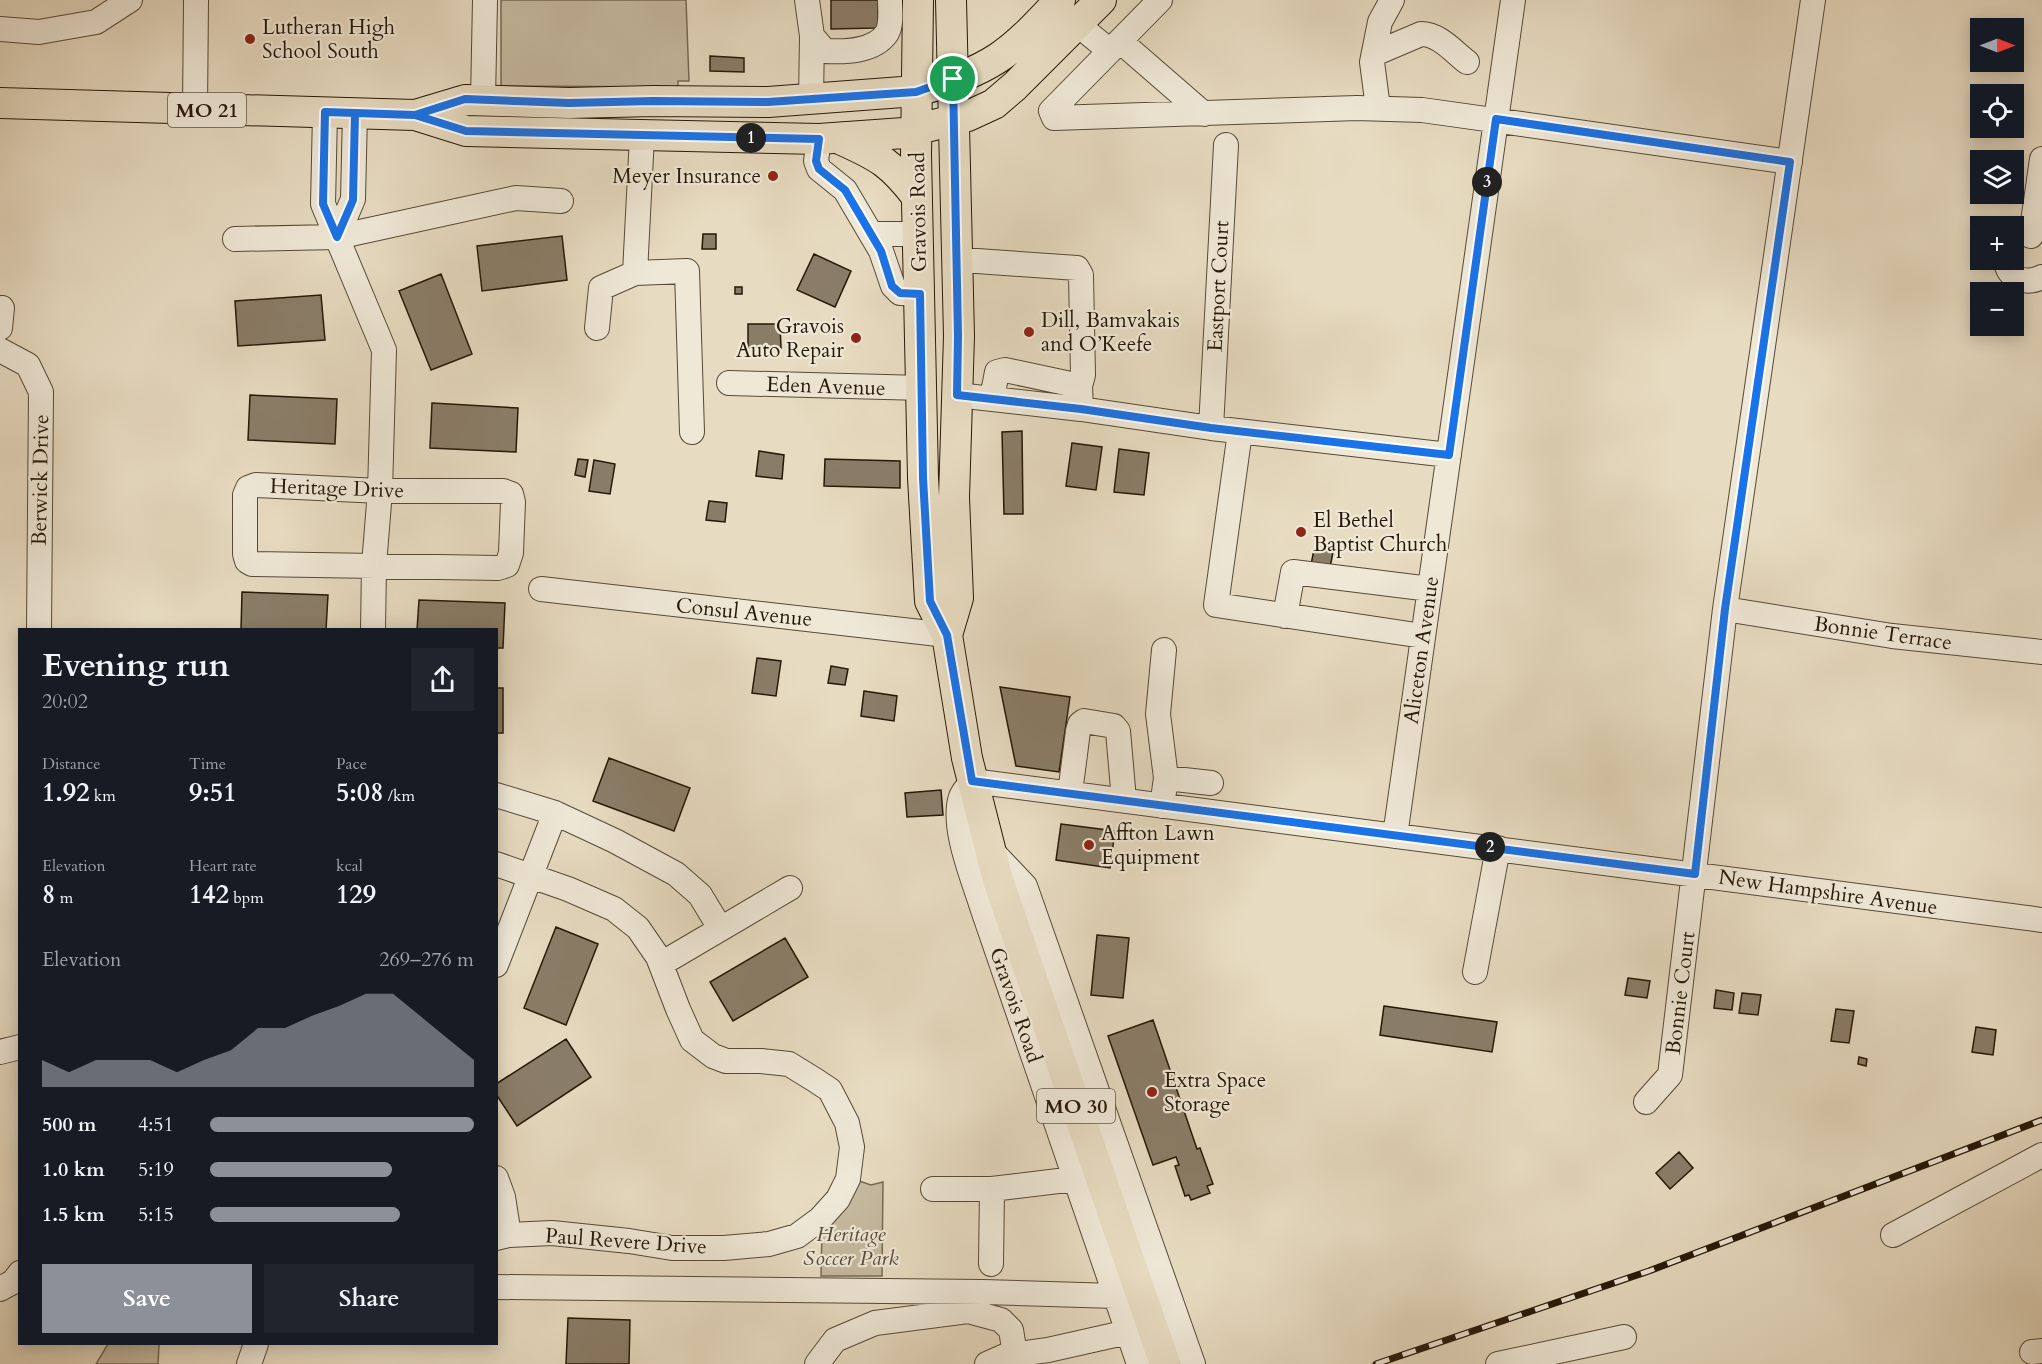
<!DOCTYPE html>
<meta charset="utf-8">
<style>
:root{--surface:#171b24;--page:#20242c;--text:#f1f3f6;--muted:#9ea1a6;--accent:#8c9099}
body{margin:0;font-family:Cardo,serif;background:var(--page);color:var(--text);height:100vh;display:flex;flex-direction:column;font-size:22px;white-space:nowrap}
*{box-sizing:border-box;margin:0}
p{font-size:20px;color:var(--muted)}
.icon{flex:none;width:33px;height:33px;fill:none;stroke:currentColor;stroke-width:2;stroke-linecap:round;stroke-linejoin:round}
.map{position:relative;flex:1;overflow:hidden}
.drawer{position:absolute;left:18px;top:628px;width:480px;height:717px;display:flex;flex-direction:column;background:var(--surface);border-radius:0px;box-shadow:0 3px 15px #0003}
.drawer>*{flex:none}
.needle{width:39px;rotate:90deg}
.tools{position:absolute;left:1970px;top:18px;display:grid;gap:12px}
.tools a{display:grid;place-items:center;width:54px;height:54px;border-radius:0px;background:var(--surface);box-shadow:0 3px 15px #0003;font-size:30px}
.pin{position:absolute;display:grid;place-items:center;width:51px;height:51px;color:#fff;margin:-26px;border:3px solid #fff;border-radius:50%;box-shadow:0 2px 6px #0007}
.km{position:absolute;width:30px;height:30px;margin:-15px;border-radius:50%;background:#222;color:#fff;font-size:16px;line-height:30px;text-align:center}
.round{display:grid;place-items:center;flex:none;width:63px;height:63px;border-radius:0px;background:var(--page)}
.overview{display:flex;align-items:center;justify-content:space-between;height:102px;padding:0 24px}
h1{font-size:33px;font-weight:700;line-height:45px}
.figures{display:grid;grid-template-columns:repeat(3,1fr);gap:9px;height:102px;padding:6px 24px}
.figures div{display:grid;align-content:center}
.figures b{font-size:26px;font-weight:700}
.figures small{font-size:16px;font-weight:400}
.figures p{font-size:16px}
.chart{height:168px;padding:12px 24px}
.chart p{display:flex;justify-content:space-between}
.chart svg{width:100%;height:108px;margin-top:6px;fill:var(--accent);opacity:.7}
.action{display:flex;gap:12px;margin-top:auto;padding:12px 24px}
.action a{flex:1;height:69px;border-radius:0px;background:var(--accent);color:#fff;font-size:24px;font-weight:700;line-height:69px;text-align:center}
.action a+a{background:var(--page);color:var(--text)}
ul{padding:0 24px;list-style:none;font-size:20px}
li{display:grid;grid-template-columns:96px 72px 1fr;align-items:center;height:45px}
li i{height:15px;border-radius:8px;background:var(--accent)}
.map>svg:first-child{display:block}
</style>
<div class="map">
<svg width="2042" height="1364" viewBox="0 0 2042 1364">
<rect width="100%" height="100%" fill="#e7dbc1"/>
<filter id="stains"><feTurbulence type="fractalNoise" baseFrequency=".00333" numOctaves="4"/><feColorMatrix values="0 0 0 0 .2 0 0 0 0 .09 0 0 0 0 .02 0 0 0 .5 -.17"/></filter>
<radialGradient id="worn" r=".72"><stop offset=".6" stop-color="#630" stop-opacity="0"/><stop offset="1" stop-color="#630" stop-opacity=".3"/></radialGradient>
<!-- green -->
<path fill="#c6baa1" stroke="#766954" stroke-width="1.5" d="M501,0h185l3,81h-11v6l-177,-1z
M859,1181l12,4 12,-3 -1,94h-61l1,-45c18,-14 29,-29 37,-50z
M108,1344h51l-1,20h-62z"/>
<!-- building -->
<path fill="#8a7d68" stroke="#261807" stroke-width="1.5" d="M831,0h47v26l-2,2 -45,1z
M710,56l34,2v14l-34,-1z
M703,234h13v15h-14z
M562,236l5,44 -85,11 -5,-45z
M814,254l37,17 -16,36 -38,-17z
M441,274l31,80 -41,16 -32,-79z
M735,287h7v7h-7z
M321,295l4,45 -87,6 -3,-45z
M748,324h32l1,24h-33z
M250,395l87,4 -2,45 -87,-4z
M432,403l86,5 -2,44 -86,-4z
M1022,431l1,83h-19l-2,-82z
M1072,443l30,4 -6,43 -30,-4z
M1119,449l30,4 -5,42 -30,-3z
M759,451l25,4 -2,24 -26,-3z
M578,459l10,1 -3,17 -10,-2z
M825,459l75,2v27l-76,-2z
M594,460l21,4 -5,30 -21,-3z
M709,501l18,2 -2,19 -19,-2z
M1314,549l19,3 -3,16 -19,-3z
M242,592l86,3 -2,35h-85z
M419,600l86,3 -2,45h-7v-18h-79z
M757,658l24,3 -5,35 -24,-3z
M831,666l17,3 -3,16 -17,-2z
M1000,687l70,10 -11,75 -43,-6z
M496,688h7v45h-7z
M864,691l33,5 -3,25 -33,-5z
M609,758l81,30 -16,43 -81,-30z
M941,790l2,25 -36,2 -2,-24z
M1061,824l54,7 -5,37 -54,-8z
M556,927l42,17 -32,81 -42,-17z
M1097,935l32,3 -6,60 -32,-3z
M785,938l23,39 -75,44 -23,-39z
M1628,978l22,3 -3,17 -22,-3z
M1716,990l18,3 -2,17 -18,-2z
M1742,993l19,2 -3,20 -19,-2z
M1384,1006l113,16 -5,30 -112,-17z
M1836,1009l18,2 -5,32 -18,-2z
M1153,1020l44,129 3,-1 13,36 -6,2 3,7 -19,7 -2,-5 -4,1 -10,-30 4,-1 -3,-8 -23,8 -45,-129z
M1976,1027l20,3 -3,25 -21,-3z
M566,1039l25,38 -74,49 -21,-32v-10z
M1859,1057l8,2 -1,7 -8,-2z
M1679,1152l14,16 -23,21 -14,-16z
M568,1318l62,2 -1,44h-63z"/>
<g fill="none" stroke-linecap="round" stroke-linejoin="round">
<!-- minor casing -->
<g stroke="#564936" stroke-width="26">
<path id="minor" d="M807,0l5,36 13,15c20,1 49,1 62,-18 5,-9 3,-23 3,-33
M1160,0l-109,111 3,7 303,-10 65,2 368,52
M1077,24l33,27
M0,29l39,3 57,-10 34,-22
M1120,41l84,73
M1374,54l47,-20c18,0 32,17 46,28
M483,100l2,-100
M811,100l1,-64
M1378,108l-6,-46 8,-40 12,-22
M195,110l1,-110
M325,113l-2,91 61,146 -4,141 -6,74 -1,65
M819,139l-3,22 3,8 26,21 36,61 12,35 7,7 20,1
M872,234h47
M2031,236l11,-77
M337,237l16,-38 2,-86
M235,239l102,-2 179,-39 45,3
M2006,260c1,19 20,25 36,17
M957,261h20l100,7 4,7 2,100 -3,11 1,23
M635,273l52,-2 5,161
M0,328l2,-20
M597,328l4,-40 34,-15 7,-137
M0,350l28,15 13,27 -2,238
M729,383l194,5
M957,395l124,14 130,19 238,27
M992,398l5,-26 8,-2 75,16
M1211,428l15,-283
M1240,432l-24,173 207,31
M256,485l124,6h123l8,3 2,8 -2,51 -4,12 -9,3 -246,-4 -5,-3 -2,-7v-59l3,-7z
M541,589l406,46
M1725,609l167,27 150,16
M1285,616l8,-44 137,17
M1166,778l45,5
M1070,793l8,-62 2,-7 4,-3 30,5 4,5 6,69
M496,795l59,18 60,28 61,33 24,21 20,33
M1162,806l4,-28 -8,-64 6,-64
M1395,836l118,-836
M989,848l36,38 168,478
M496,864l72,25 46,20 24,19 20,29 20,52 14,31 21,16 13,5h35l28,3 26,16 15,10 17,33 5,24 -4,32 -10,20 -18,20 -23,17 -28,8 -45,4h-52l-43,-7 -77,-8 -43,2 -13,3
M661,964l129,-76
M496,965l59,-152
M1475,972l23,-124
M0,1052l20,-5
M1646,1102l24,-27 55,-466 88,-609
M496,1178l7,19 6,38
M933,1189h59l83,-10
M1893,1235l149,-80
M991,1264l1,-75
M496,1287l487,5 132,4
M0,1289l13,-7 7,-9
M2032,1352l10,-1
M249,1364l7,-20
M817,1364l18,-24 40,-17 93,-12 33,9 10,10 4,24
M987,1364l18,-8 43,-6 80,-18
M1139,1364l-157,-457c-9,-29 -31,-81 -21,-110 2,-6 8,-11 11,-16l1070,139
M1498,1364l126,-27"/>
</g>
<!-- major casing -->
<g stroke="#261807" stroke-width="32">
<path id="major" d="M918,0l-2,155 7,323 7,123 17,34 20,123 31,122 167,484
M0,103l415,12 51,16 353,8 85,-6 64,-17 26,-12 21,-18 86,-86
M415,115l50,-15 104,3 84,-2 115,1 148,-11c28,-7 59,-18 82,-33 24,-16 43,-38 62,-58
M842,140c38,17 50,24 75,57
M947,635l11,-37 -4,-101 5,-161 -8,-336"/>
</g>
<!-- minor -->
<use href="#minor" stroke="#efe8d7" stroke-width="24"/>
<!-- major -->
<use href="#major" stroke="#e7dbc1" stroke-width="30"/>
<!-- rail casing -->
<g stroke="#261807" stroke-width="7">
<path id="rail" d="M1376,1364l273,-93 393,-151"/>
</g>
<!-- rail -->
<use href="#rail" stroke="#efe8d7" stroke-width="4.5" stroke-dasharray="14" stroke-linecap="butt"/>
</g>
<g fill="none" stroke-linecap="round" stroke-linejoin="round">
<!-- route casing -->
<g stroke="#fff" stroke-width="12">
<path id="route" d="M953,79l-37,13 -148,10 -115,-1 -84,2 -104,-4 -50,16 -60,-2 -2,87 -16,37 -14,-33 2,-92 90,3 51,16 353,8 -3,22 3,8 26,21 36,61 11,35 8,7 20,1 3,184 7,123 17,34 25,146 723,93 30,-265 65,-447 -294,-43 -47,336 -238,-27 -130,-19 -124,-14 1,-59 -5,-257"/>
</g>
<!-- route -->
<use href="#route" stroke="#1a73e8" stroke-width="8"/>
</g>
<!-- markers -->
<g fill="#8f2418" stroke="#efe8d7" stroke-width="2">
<circle cx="250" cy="39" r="6"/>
<circle cx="773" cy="176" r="6"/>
<circle cx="1029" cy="332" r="6"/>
<circle cx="856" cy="338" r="6"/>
<circle cx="1301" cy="532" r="6"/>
<circle cx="1089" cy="845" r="6"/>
<circle cx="1152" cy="1092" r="6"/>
</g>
<g text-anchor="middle" stroke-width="4.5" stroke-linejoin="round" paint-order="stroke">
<!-- shield labels -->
<g fill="#efe8d7" stroke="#625645" stroke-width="1.5">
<rect x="168" y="93" width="78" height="34" rx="4.5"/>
<rect x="1037" y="1089" width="78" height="34" rx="4.5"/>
</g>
<g font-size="20" font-weight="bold" fill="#261807">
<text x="207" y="117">MO 21</text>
<text x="1076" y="1113">MO 30</text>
</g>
<!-- poi labels -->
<g font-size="21" fill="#261807" stroke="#efe8d7" text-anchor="start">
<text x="262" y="34">Lutheran High<tspan x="262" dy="24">School South</tspan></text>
<text x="761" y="183" text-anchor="end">Meyer Insurance</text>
<text x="1041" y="327">Dill, Bamvakais<tspan x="1041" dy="24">and O’Keefe</tspan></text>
<text x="844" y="333" text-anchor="end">Gravois<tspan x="844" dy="24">Auto Repair</tspan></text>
<text x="1313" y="527">El Bethel<tspan x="1313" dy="24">Baptist Church</tspan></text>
<text x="1101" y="840">Affton Lawn<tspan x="1101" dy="24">Equipment</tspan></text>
<text x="1164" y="1087">Extra Space<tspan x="1164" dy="24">Storage</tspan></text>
</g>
<!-- street labels -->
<g font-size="21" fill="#261807" stroke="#efe8d7">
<text transform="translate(918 212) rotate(-91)" y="7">Gravois Road</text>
<text transform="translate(1218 286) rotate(-87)" y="7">Eastport Court</text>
<text transform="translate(826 386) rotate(2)" y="7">Eden Avenue</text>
<text transform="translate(40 480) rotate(-89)" y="7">Berwick Drive</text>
<text transform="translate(337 488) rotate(2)" y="7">Heritage Drive</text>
<text transform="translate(744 612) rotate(6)" y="7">Consul Avenue</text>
<text transform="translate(1883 633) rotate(8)" y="7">Bonnie Terrace</text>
<text transform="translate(1421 650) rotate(-82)" y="7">Aliceton Avenue</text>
<text transform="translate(1828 892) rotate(8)" y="7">New Hampshire Avenue</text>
<text transform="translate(1680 993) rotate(-83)" y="7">Bonnie Court</text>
<text transform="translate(1016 1005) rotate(71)" y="7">Gravois Road</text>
<text transform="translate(626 1241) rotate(4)" y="7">Paul Revere Drive</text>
</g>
<!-- park labels -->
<g font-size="21" font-style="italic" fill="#564935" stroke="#efe8d7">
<text x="851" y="1241">Heritage<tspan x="851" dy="24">Soccer Park</tspan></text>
</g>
</g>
<rect width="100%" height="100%" filter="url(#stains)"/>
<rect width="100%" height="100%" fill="url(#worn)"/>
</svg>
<div class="tools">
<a><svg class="needle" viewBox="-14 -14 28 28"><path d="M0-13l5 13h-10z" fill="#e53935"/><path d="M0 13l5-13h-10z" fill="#9ea1a6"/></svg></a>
<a><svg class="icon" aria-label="locate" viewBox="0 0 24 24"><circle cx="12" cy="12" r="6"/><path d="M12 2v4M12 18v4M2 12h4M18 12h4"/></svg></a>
<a><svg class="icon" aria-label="layers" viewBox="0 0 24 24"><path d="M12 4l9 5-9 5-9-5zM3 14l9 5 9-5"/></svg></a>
<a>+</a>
<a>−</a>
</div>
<div class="pin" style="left:953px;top:79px;background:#1e9e55"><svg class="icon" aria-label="arrive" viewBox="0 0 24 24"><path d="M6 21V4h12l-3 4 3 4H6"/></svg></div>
<b class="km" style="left:751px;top:138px">1</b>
<b class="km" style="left:1490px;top:847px">2</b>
<b class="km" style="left:1487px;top:182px">3</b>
<section class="drawer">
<div class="overview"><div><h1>Evening run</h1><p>20:02</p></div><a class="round"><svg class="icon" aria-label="share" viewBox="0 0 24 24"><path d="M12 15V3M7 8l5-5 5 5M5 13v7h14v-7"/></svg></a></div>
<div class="figures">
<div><p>Distance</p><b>1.92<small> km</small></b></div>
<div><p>Time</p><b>9:51</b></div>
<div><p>Pace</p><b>5:08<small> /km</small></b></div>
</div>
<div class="figures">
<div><p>Elevation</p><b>8<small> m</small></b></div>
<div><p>Heart rate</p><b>142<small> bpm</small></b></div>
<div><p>kcal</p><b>129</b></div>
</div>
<div class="chart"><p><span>Elevation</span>269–276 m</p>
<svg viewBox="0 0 160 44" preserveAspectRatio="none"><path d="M0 44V33L10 38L20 33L30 33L40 33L50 38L60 33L70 29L80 20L90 20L100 15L110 11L120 6L130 6L140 15L150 24L160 33V44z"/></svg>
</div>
<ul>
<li><b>500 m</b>4:51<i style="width:100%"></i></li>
<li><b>1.0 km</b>5:19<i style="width:69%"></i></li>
<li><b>1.5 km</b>5:15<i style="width:72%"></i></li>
</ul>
<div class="action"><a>Save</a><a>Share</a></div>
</section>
</div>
